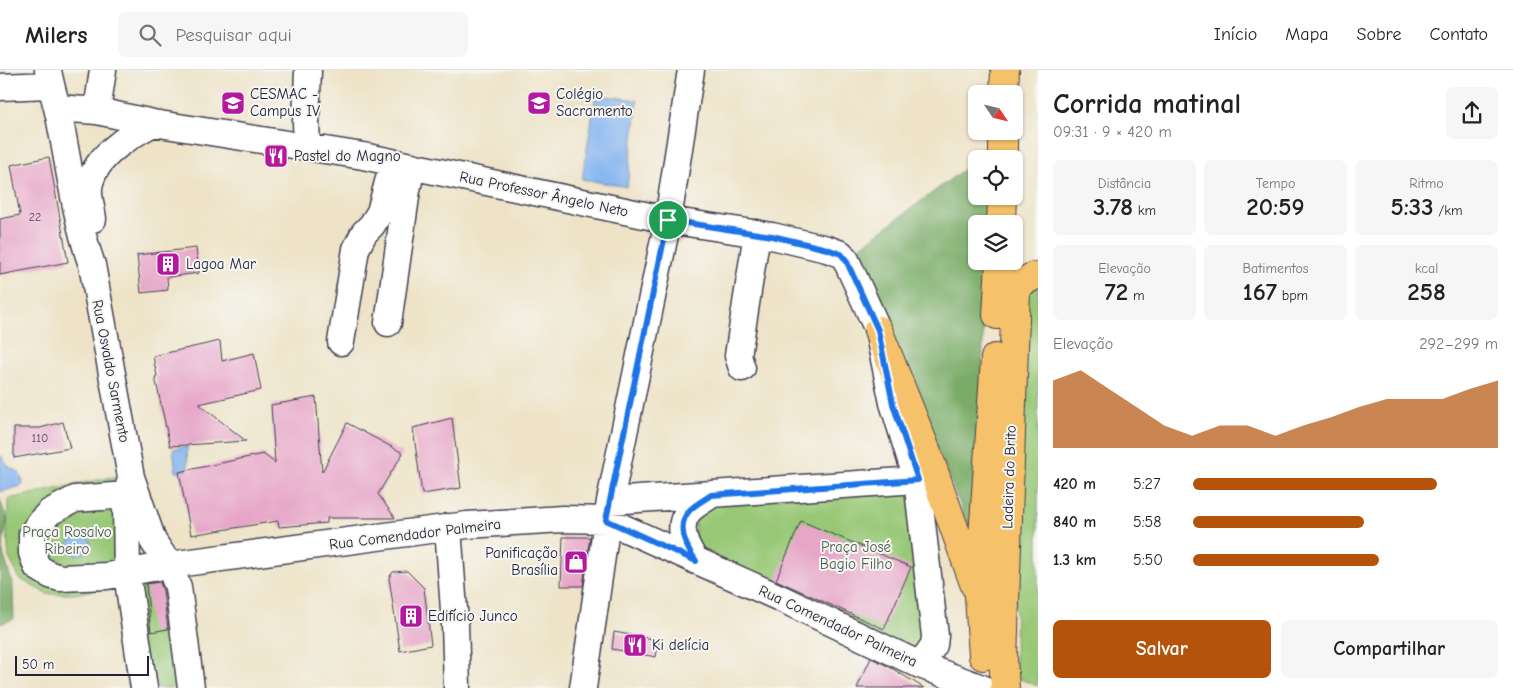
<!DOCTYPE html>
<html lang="pt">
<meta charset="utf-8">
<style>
:root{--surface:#fff;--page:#f6f6f6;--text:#222;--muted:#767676;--line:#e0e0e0;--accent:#b45309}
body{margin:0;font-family:"Comic Neue",sans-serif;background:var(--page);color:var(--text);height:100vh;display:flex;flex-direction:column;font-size:19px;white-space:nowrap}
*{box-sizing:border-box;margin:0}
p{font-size:16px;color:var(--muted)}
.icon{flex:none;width:28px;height:28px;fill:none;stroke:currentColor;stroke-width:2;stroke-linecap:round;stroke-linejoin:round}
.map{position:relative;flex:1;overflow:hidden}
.sheet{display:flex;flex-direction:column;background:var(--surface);width:475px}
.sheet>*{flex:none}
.needle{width:32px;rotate:125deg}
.tools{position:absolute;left:968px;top:15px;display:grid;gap:10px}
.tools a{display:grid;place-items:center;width:55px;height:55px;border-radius:8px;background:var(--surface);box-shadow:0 1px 4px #0004;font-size:25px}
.scale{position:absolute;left:15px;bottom:12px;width:134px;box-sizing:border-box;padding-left:5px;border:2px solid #22223b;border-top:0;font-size:14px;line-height:18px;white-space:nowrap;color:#22223b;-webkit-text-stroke:4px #f6f6f2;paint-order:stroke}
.pin{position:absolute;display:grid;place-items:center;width:42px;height:42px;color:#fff;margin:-21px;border:2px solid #fff;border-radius:50%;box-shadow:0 1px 5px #0007}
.round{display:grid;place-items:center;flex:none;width:52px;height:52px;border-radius:8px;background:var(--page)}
.headline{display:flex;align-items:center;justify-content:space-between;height:85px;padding:0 15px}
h1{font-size:28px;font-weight:600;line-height:38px}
.figures{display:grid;grid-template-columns:repeat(3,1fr);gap:8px;height:85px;padding:5px 15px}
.figures div{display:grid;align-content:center;border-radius:8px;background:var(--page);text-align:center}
.figures b{font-size:25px;font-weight:600}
.figures small{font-size:14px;font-weight:400}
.figures p{font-size:14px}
.chart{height:140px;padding:10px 15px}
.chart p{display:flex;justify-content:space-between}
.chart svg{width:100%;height:90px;margin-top:5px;fill:var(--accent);opacity:.7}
.cta{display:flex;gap:10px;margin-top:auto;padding:10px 15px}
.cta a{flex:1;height:58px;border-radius:8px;background:var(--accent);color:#fff;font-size:20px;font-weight:600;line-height:58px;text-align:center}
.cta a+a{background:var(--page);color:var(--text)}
ul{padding:0 15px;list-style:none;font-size:16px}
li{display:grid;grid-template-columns:80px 60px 1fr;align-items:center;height:38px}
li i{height:12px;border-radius:6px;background:var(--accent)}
header{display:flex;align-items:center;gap:30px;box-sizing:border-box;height:70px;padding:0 25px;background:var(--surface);border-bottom:1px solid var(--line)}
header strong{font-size:24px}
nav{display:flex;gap:28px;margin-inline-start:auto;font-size:18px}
.search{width:350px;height:45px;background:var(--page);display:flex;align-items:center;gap:12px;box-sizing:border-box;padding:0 18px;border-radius:8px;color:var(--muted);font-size:19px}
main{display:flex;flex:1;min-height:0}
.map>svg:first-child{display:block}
</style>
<header>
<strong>Milers</strong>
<div class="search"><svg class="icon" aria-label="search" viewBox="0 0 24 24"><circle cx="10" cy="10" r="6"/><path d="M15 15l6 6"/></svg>Pesquisar aqui</div>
<nav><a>Início</a><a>Mapa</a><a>Sobre</a><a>Contato</a></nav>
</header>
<main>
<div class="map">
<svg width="1038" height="618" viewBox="0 0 1038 618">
<rect width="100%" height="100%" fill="#f6f6f2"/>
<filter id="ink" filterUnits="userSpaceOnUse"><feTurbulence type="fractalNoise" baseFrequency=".02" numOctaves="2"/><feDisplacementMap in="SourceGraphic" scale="10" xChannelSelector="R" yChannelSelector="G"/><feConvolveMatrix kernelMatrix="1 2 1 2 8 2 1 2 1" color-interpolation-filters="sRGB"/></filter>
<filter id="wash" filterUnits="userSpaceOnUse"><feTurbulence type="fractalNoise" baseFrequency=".0096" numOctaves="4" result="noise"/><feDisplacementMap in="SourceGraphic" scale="20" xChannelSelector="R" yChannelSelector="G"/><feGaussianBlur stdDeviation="1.12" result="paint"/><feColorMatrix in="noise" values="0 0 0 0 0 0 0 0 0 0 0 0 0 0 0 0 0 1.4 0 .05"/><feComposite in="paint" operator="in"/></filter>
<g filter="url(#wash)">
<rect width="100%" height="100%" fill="#eee3c7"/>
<!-- green -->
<path fill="#98c876" stroke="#5d7558" d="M1038,204v412l-23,-9 3,-390z
M122,405l-1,78 -16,35 -30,6h-28l-27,-15 -11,-21 -2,-23 1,-36z
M916,414l14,106 -11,66 -224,-110v-37l14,-5z
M180,501l16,117h-50l-16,-110z"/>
<!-- forest -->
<path fill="#7aac67" stroke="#4e6751" d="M976,90v36h10l-1,28h-9v37h9l-7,288 -121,-300z
M0,429l7,21 -5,29 11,37 1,33 -14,5z"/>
<!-- water -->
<path fill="#84b4ef" stroke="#536b95" d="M596,25l42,5 -11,87 -45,-8z
M187,376l1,24 -12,2 -3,-23z
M0,385l9,12 10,5 4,11 -1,3 -22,6z
M79,463l6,2 6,6 -6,12 -10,2 -5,-6 -2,-6z"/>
<g id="blocks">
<!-- building -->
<path fill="#e7a6c8" d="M49,87l19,105 -68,13v-56l20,-4 -9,-50z
M196,178l3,25 -32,4 1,13 -27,3 -4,-38z
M220,271l2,20 32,-8 7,37 -62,14 47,37 -76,5 -15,-69 2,-1 -4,-20z
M316,327l6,75 25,-49 56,30 -25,41 17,24h-68v5l-48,4 -1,-6 -87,14 -12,-63 84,-18 12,9 -4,-58z
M452,348l9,70 -39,6 -9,-66z
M63,352l7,26 -56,10v-30h26z
M801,451l110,46 -27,62 -108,-49z
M563,467h27l-7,49h-22z
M407,501l17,17 7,57 -31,6 -11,-73 4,-6z
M160,512l3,9 5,38 -17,3 -5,-48z
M614,562l45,8 -3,17 -44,-8z
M871,588l17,8 36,22h-67z"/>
</g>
</g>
<g filter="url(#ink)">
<use href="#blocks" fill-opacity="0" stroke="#413f50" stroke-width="1"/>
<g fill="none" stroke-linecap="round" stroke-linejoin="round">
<!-- minor casing -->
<g stroke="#413f50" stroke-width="29">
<path id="minor" d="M48,0c3,19 10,37 13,56 9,46 15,94 31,139l39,212 22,64 16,24 9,22 13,101
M0,17l50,-2
M58,38l39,3 56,12 210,33 305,64 104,16 55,13 14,5 5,6 32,70 15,73 24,77 18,156 -1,9 -14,20
M97,41l6,-41
M307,77l-1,-25 2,-52
M93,149c-1,-9 -5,-22 -4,-31 4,-31 40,-52 64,-65
M388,253l19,-133 5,-24
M341,272l15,-93 8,-16 8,-8 8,-13 11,-41 3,-8
M742,298l-4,-12 1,-7 18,-116
M129,415l-3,15 1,74 17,114
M127,425l-52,4 -25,13 -9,9 -9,13v19l5,14 13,8 10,3 47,-2 62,-11 298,-40 96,-6 43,1 176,79 138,66 62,23
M610,431l307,-21
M448,457l7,97 2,64
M696,491c-10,-14 -21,-34 -7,-50 5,-6 15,-11 22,-16
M583,618l27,-187 58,-281 23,-150"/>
</g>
<!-- major casing -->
<g stroke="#413f50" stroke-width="30">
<path id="major" d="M1004,24l1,-24
M1003,89v-28
M1001,154l1,-28
M997,245l3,-54
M878,260l49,122 48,134
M983,586l-4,-59 16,-239
M1005,618l-2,-29 13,-369 3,-6 15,-8"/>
</g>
<!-- minor -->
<use href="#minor" stroke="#fff" stroke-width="26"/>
<!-- major -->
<use href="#major" stroke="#f5c16b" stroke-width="28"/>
</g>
</g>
<g fill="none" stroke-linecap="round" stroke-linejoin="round" filter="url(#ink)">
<!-- route casing -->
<g stroke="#fff" stroke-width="10">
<path id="route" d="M668,150l104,16 55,13 14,5 5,6 32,70 15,74 25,76 -207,15c-7,5 -17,10 -22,16 -14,16 -3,36 7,50l-90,-41z"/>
</g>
<!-- route -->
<use href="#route" stroke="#1a73e8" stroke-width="6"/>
</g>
<!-- icons -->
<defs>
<g id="university-square" transform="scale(1.25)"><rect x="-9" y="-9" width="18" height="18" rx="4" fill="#b5179e" stroke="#f6f6f2"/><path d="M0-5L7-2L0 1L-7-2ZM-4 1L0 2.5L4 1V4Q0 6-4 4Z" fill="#fff"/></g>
<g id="school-square" transform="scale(1.25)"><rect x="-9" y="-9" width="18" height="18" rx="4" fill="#b5179e" stroke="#f6f6f2"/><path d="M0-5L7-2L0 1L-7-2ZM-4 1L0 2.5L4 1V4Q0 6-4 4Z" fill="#fff"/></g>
<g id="restaurant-square" transform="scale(1.25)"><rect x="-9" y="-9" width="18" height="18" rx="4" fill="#b5179e" stroke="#f6f6f2"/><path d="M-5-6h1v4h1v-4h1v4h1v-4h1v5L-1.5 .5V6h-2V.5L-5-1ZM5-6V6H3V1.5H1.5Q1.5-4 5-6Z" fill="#fff"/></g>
<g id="building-square" transform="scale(1.25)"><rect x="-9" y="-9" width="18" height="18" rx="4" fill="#b5179e" stroke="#f6f6f2"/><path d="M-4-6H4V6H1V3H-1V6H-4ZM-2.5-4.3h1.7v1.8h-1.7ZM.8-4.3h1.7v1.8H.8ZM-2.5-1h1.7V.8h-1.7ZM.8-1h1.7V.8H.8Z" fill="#fff"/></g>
<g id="shop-square" transform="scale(1.25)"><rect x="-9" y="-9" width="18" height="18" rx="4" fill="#b5179e" stroke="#f6f6f2"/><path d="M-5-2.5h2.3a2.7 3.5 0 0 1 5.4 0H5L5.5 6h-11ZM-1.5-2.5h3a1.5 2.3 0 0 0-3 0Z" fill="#fff"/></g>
</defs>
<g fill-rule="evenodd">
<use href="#university-square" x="233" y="33"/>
<use href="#school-square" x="539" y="33"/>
<use href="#restaurant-square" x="276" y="86"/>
<use href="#building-square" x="168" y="194"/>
<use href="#shop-square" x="576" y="492"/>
<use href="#building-square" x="411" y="546"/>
<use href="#restaurant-square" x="635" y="575"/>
</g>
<g text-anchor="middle" stroke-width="4" stroke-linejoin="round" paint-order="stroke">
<!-- number labels -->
<g font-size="12" fill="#53435e">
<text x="35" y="151">22</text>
<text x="40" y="372">110</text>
</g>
<!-- poi labels -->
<g font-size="15" fill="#22223b" stroke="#f6f6f2" text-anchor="start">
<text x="250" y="29">CESMAC -<tspan x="250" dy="17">Campus IV</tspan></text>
<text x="556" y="29">Colégio<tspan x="556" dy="17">Sacramento</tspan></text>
<text x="294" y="91">Pastel do Magno</text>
<text x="186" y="199">Lagoa Mar</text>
<text x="558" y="488" text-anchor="end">Panificação<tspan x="558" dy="17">Brasília</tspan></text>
<text x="428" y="551">Edifício Junco</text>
<text x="652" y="580">Ki delícia</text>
</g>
<!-- street labels -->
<g font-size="15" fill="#22223b" stroke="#f6f6f2">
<text transform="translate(544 124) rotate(12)" y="5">Rua Professor Ângelo Neto</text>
<text transform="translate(111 301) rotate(79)" y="5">Rua Osvaldo Sarmento</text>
<text transform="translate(1009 407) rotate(-88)" y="5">Ladeira do Brito</text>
<text transform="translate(415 464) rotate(-7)" y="5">Rua Comendador Palmeira</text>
<text transform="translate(838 556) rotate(25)" y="5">Rua Comendador Palmeira</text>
</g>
<!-- park labels -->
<g font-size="15" fill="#4b5c50" stroke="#f6f6f2">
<text x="67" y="467">Praça Rosalvo<tspan x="67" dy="17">Ribeiro</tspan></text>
<text x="856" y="482">Praça José<tspan x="856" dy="17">Bagio Filho</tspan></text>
</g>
</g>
</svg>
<div class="tools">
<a><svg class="needle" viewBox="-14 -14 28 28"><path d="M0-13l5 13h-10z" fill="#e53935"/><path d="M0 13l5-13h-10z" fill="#767676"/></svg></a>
<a><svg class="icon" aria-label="locate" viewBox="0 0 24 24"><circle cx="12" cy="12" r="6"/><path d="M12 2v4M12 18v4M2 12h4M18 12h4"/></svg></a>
<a><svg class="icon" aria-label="layers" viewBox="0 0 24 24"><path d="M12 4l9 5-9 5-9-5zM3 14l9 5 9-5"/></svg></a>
</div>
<div class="scale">50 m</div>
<div class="pin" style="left:668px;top:150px;background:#1e9e55"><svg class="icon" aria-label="arrive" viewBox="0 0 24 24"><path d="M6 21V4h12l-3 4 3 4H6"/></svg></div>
</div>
<section class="sheet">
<div class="headline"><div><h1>Corrida matinal</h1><p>09:31 · 9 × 420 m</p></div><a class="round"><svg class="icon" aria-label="share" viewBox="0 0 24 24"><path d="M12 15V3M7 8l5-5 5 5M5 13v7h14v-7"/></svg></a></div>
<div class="figures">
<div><p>Distância</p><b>3.78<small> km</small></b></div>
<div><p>Tempo</p><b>20:59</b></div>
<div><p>Ritmo</p><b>5:33<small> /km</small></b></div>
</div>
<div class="figures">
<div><p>Elevação</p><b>72<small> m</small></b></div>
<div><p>Batimentos</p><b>167<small> bpm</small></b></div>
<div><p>kcal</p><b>258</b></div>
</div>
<div class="chart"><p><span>Elevação</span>292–299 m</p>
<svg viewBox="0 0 160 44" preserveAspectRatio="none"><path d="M0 44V11L10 6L20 15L30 24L40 33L50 38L60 33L70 33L80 38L90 33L100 29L110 24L120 20L130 20L140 20L150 15L160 11V44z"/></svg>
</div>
<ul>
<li><b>420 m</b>5:27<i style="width:80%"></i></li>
<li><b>840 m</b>5:58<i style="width:56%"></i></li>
<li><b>1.3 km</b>5:50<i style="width:61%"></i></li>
</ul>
<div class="cta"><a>Salvar</a><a>Compartilhar</a></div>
</section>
</main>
